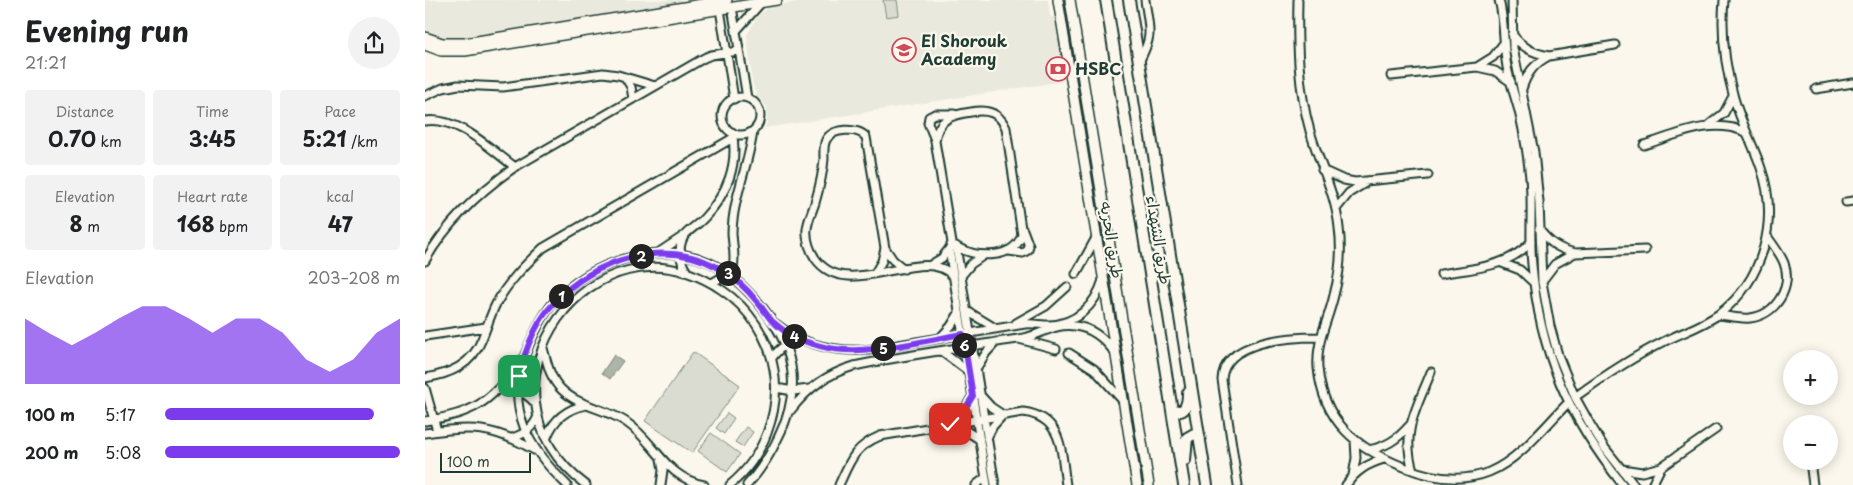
<!DOCTYPE html>
<meta charset="utf-8">
<style>
:root{--surface:#fff;--page:#f2f2f2;--text:#202124;--muted:#757577;--accent:#7c3aed}
body{margin:0;font-family:"Playpen Sans","Playpen Sans Arabic",sans-serif;background:var(--page);color:var(--text);height:100vh;display:flex;flex-direction:column;font-size:19px;white-space:nowrap}
*{box-sizing:border-box;margin:0}
p{font-size:16px;color:var(--muted)}
.icon{flex:none;width:28px;height:28px;fill:none;stroke:currentColor;stroke-width:2;stroke-linecap:round;stroke-linejoin:round}
.map{position:relative;flex:1;overflow:hidden}
.sheet{display:flex;flex-direction:column;background:var(--surface);width:425px}
.sheet>*{flex:none}
.controls{position:absolute;left:1358px;top:350px;display:grid;gap:10px}
.controls a{display:grid;place-items:center;width:55px;height:55px;border-radius:50%;background:var(--surface);box-shadow:0 2px 12px #0003;font-size:25px}
.scale{position:absolute;left:15px;bottom:12px;width:91px;box-sizing:border-box;padding-left:5px;border:2px solid #1f3d34;border-top:0;font-size:14px;line-height:18px;white-space:nowrap;color:#1f3d34;-webkit-text-stroke:4px #fbf7ec;paint-order:stroke}
.pin{position:absolute;display:grid;place-items:center;width:42px;height:42px;color:#fff;margin:-21px;border-radius:10px;box-shadow:0 2px 8px #0006}
.km{position:absolute;width:25px;height:25px;margin:-12px;border-radius:50%;background:#222;color:#fff;font-size:14px;line-height:25px;text-align:center}
.round{display:grid;place-items:center;flex:none;width:52px;height:52px;border-radius:26px;background:var(--page)}
.head{display:flex;align-items:center;justify-content:space-between;height:85px;padding:0 25px}
h1{font-size:28px;font-weight:700;line-height:38px}
.stats{display:grid;grid-template-columns:repeat(3,1fr);gap:8px;height:85px;padding:5px 25px}
.stats div{display:grid;align-content:center;border-radius:5px;background:var(--page);text-align:center}
.stats b{font-size:21px;font-weight:700}
.stats small{font-size:14px;font-weight:400}
.stats p{font-size:14px}
.chart{height:140px;padding:10px 25px}
.chart p{display:flex;justify-content:space-between}
.chart svg{width:100%;height:90px;margin-top:5px;fill:var(--accent);opacity:.7}
ul{padding:0 25px;list-style:none;font-size:16px}
li{display:grid;grid-template-columns:80px 60px 1fr;align-items:center;height:38px}
li i{height:12px;border-radius:6px;background:var(--accent)}
main{display:flex;flex:1;min-height:0}
.map>svg:first-child{display:block}
</style>
<main>
<section class="sheet">
<div class="head"><div><h1>Evening run</h1><p>21:21</p></div><a class="round"><svg class="icon" aria-label="share" viewBox="0 0 24 24"><path d="M12 15V3M7 8l5-5 5 5M5 13v7h14v-7"/></svg></a></div>
<div class="stats">
<div><p>Distance</p><b>0.70<small> km</small></b></div>
<div><p>Time</p><b>3:45</b></div>
<div><p>Pace</p><b>5:21<small> /km</small></b></div>
</div>
<div class="stats">
<div><p>Elevation</p><b>8<small> m</small></b></div>
<div><p>Heart rate</p><b>168<small> bpm</small></b></div>
<div><p>kcal</p><b>47</b></div>
</div>
<div class="chart"><p><span>Elevation</span>203–208 m</p>
<svg viewBox="0 0 160 44" preserveAspectRatio="none"><path d="M0 44V12L10 19L20 25L30 19L40 12L50 6L60 6L70 12L80 19L90 12L100 12L110 19L120 32L130 38L140 32L150 19L160 12V44z"/></svg>
</div>
<ul>
<li><b>100 m</b>5:17<i style="width:89%"></i></li>
<li><b>200 m</b>5:08<i style="width:100%"></i></li>
</ul>
</section>
<div class="map">
<svg width="1428" height="485" viewBox="0 0 1428 485">
<rect width="100%" height="100%" fill="#fbf7ec"/>
<filter id="ink" filterUnits="userSpaceOnUse"><feTurbulence type="fractalNoise" baseFrequency=".02" numOctaves="2"/><feDisplacementMap in="SourceGraphic" scale="10" xChannelSelector="R" yChannelSelector="G"/><feConvolveMatrix kernelMatrix="1 2 1 2 8 2 1 2 1" color-interpolation-filters="sRGB"/></filter>
<g filter="url(#ink)">
<!-- built -->
<path fill="#eae9de" d="M0,0h281l-101,17 -11,-1 -4,1v2l-9,1 -4,-1 -10,5 -103,16 -18,-1 -21,-8z
M382,0h241l2,16 5,2 9,63 -299,47 2,-6v-15l-10,-11 -5,-15 -5,-46 10,-18 12,-10z"/>
<!-- green -->
<path fill="#dbdcd1" stroke="#7d8c82" d="M458,0h14l2,15 -13,2z
M268,352l47,33 -48,68 -47,-32z
M302,413l7,5 -10,16 -8,-6z
M321,427l7,5 -10,15 -8,-5z
M286,433l29,21 -13,18 -29,-21z"/>
<!-- water -->
<path fill="#adb4aa" stroke="#74847b" d="M189,355l9,6 -13,18 -8,-6z"/>
<g fill="none" stroke-linecap="round" stroke-linejoin="round">
<!-- minor casing -->
<g stroke="#1f3d34" stroke-width="11">
<path id="minor" d="M873,0c-1,44 0,88 12,131 9,32 26,64 29,97 3,23 1,45 -5,67 -6,27 -18,45 -16,73 5,54 40,81 86,99 27,11 57,16 85,5 30,-12 56,-46 79,-69
M1074,0c6,22 4,45 8,67 3,15 8,30 12,44 5,22 9,45 11,67 3,29 -1,58 2,87 8,89 36,151 91,220
M1087,0l1,48 21,104 5,50 3,80 8,44 8,29 17,42 15,27 14,23 30,38
M307,7l15,91
M295,9l14,90
M311,31l25,-28
M1087,34c10,13 20,19 37,22
M714,62c15,-28 10,-32 6,-62
M1052,67l16,-10 11,-14
M966,76l86,-9 18,4 16,11
M200,77l6,10 2,12
M1097,89c5,-16 12,-25 27,-33l66,-11
M1391,89l37,-6
M0,96l18,-8 15,-3 45,2 100,-14 15,2 37,11
M297 116a19 19 0 1 1 38 0a19 19 0 1 1-38 0Z
M0,121c33,-5 65,28 90,46
M1284,125l15,-12 9,-17
M510,140l-7,-17 1,-6 6,-3h19
M1219,145c33,-10 68,-28 101,-13
M897,170l22,10 11,2 73,-7
M1421,202l7,-1
M911,209l13,-16 16,-10
M1114,229c10,14 20,20 36,24l70,-3
M531,246l39,239
M532,247c20,11 56,13 65,-12l-16,-107c-7,-16 -19,-19 -35,-16 -21,3 -33,7 -36,29l17,102 -3,6 38,236
M584,251l14,2 5,-3 1,-4 -6,-16
M233,253l27,-18
M0,261c22,-39 54,-69 90,-94l189,-109 7,-3 28,-4
M1077,263l18,7 14,13
M507,264l10,-6 7,-9
M479,269l-11,-9 -8,-12 -19,-111c-8,-10 -34,-9 -40,3 -3,6 -2,13 -2,19 -1,15 -5,30 -9,44 -3,9 -7,17 -8,26 -1,10 3,21 8,29 32,47 108,-16 138,18
M262,272c-7,-10 -10,-26 -2,-37 5,-6 14,-11 20,-18 22,-23 34,-53 27,-85
M450,273l7,-12 3,-13
M651,274l20,-36
M1016,274c33,-6 66,-6 90,-32
M536,276l10,-12 13,-9
M1117,281l13,-17 20,-11
M287,283c6,-4 18,-9 21,-16 3,-10 -1,-25 -1,-35 1,-35 17,-67 21,-101
M542,311l28,17
M1294,315c10,1 20,4 31,3 26,-3 43,-31 34,-55 -4,-10 -11,-18 -17,-27
M591,323l30,-17 21,-19
M351,324c27,21 59,28 92,26l157,-26c8,-1 16,1 24,1 27,-1 46,-19 54,-45
M0,336l61,-9
M515,338l11,-12 8,-13
M594,339l37,10
M118,348c4,15 7,30 18,41 18,18 44,19 65,33 31,21 38,55 78,63
M516,351l27,20
M644,353l25,16 30,33
M347,358c8,-11 16,-16 29,-18
M551,369l10,-16 10,-11
M0,378c25,-4 47,-13 57,-39 5,-12 8,-23 14,-35 12,-22 29,-39 47,-56l190,-110
M0,388l12,43
M351,388l17,3 16,-2
M74,389c15,-1 25,2 35,13
M556,396l10,11 12,8 -10,11 -6,12
M1150,397c29,-21 58,-40 90,-56 18,-9 38,-15 54,-27 45,-34 60,-94 42,-146 -8,-24 -20,-45 -27,-70 -9,-32 -13,-66 -10,-98
M366,410c17,-22 36,-36 63,-44 56,-12 113,-19 170,-28 18,-4 31,-15 51,-12 17,2 30,13 40,27
M0,421c52,-9 61,-17 95,-57
M526,423l12,-11 9,-15
M528,425l12,5 14,9
M0,433c47,-7 67,-7 109,17
M122,437c7,-18 19,-28 39,-32
M87,438c13,-4 21,-10 26,-22
M943,450c17,-3 29,-10 41,-24
M1385,461l3,24
M1197,469l20,3 19,-5 55,-38
M988,470c-12,-39 4,-62 18,-98
M928,475l3,-17 -1,-18
M142,485c-39,-37 -62,-76 -42,-130 7,-18 16,-38 29,-53 36,-39 101,-62 152,-41 20,8 35,23 50,39 38,43 48,86 22,138 -8,17 -18,33 -31,47
M161,485c-128,-96 8,-282 136,-195 27,18 47,48 52,80 7,42 -11,88 -44,115
M236,485l2,-15 -2,-11
M414,485c11,-24 15,-38 41,-49l143,-24c41,5 38,41 43,73
M551,485l9,-7
M813,485l-16,-105c1,-40 69,-43 98,-43
M921,485c10,-14 21,-21 38,-26
M1227,485l9,-18"/>
</g>
<!-- tertiary casing -->
<g stroke="#1f3d34" stroke-width="12">
<path id="tertiary" d="M633,0l79,485
M645,0l79,485
M0,37l17,6h23l262,-43
M0,45l16,6h24l312,-51"/>
</g>
<!-- secondary casing -->
<g stroke="#1f3d34" stroke-width="14">
<path id="secondary" d="M681,0l78,485
M704,0l78,485
M747,409c13,7 16,-5 16,-16
M760,460l2,-22 7,-4 5,1"/>
</g>
<!-- minor -->
<use href="#minor" stroke="#fbf7ec" stroke-width="7"/>
<!-- tertiary -->
<use href="#tertiary" stroke="#fbf7ec" stroke-width="9"/>
<!-- secondary -->
<use href="#secondary" stroke="#fbf7ec" stroke-width="10"/>
</g>
</g>
<g fill="none" stroke-linecap="round" stroke-linejoin="round" filter="url(#ink)">
<!-- route casing -->
<g stroke="#fff" stroke-width="10">
<path id="route" d="M94,376c6,-26 17,-55 36,-74 39,-43 109,-64 162,-35 17,9 31,23 42,37 5,6 9,13 14,18 13,12 31,20 47,24 41,12 100,-5 143,-12l10,62 -10,16 -13,12"/>
</g>
<!-- route -->
<use href="#route" stroke="#7c3aed" stroke-width="6"/>
</g>
<!-- icons -->
<defs>
<g id="university-ring" transform="scale(1.25)"><circle r="9.5" fill="#fbf7ec" stroke="#d1495b" stroke-width="1.5"/><path d="M0-5L7-2L0 1L-7-2ZM-4 1L0 2.5L4 1V4Q0 6-4 4Z" fill="#d1495b"/></g>
<g id="bank-ring" transform="scale(1.25)"><circle r="9.5" fill="#fbf7ec" stroke="#d1495b" stroke-width="1.5"/><path d="M-6-4H6V4H-6ZM0-2.3a2.3 2.3 0 1 0 0 4.6a2.3 2.3 0 1 0 0-4.6Z" fill="#d1495b"/></g>
</defs>
<g fill-rule="evenodd">
<use href="#university-ring" x="479" y="50"/>
<use href="#bank-ring" x="633" y="69"/>
</g>
<g text-anchor="middle" stroke-width="4.5" stroke-linejoin="round" paint-order="stroke">
<!-- poi labels -->
<g font-size="16" font-weight="bold" fill="#1f3d34" stroke="#fbf7ec" text-anchor="start">
<text x="496" y="47">El Shorouk<tspan x="496" dy="18">Academy</tspan></text>
<text x="650" y="75">HSBC</text>
</g>
<!-- street labels -->
<g font-size="16" fill="#1f3d34" stroke="#fbf7ec">
<text transform="translate(687 240) rotate(81)" y="6">طريق الحريه</text>
<text transform="translate(734 240) rotate(81)" y="6">طريق الشهداء</text>
</g>
</g>
</svg>
<div class="controls">
<a>+</a>
<a>−</a>
</div>
<div class="scale">100 m</div>
<div class="pin" style="left:94px;top:376px;background:#1e9e55"><svg class="icon" aria-label="arrive" viewBox="0 0 24 24"><path d="M6 21V4h12l-3 4 3 4H6"/></svg></div>
<div class="pin" style="left:525px;top:424px;background:#d93025"><svg class="icon" aria-label="check" viewBox="0 0 24 24"><path d="M5 12l5 5 9-10"/></svg></div>
<b class="km" style="left:136px;top:296px">1</b>
<b class="km" style="left:216px;top:256px">2</b>
<b class="km" style="left:303px;top:273px">3</b>
<b class="km" style="left:369px;top:336px">4</b>
<b class="km" style="left:458px;top:348px">5</b>
<b class="km" style="left:539px;top:345px">6</b>
</div>
</main>
